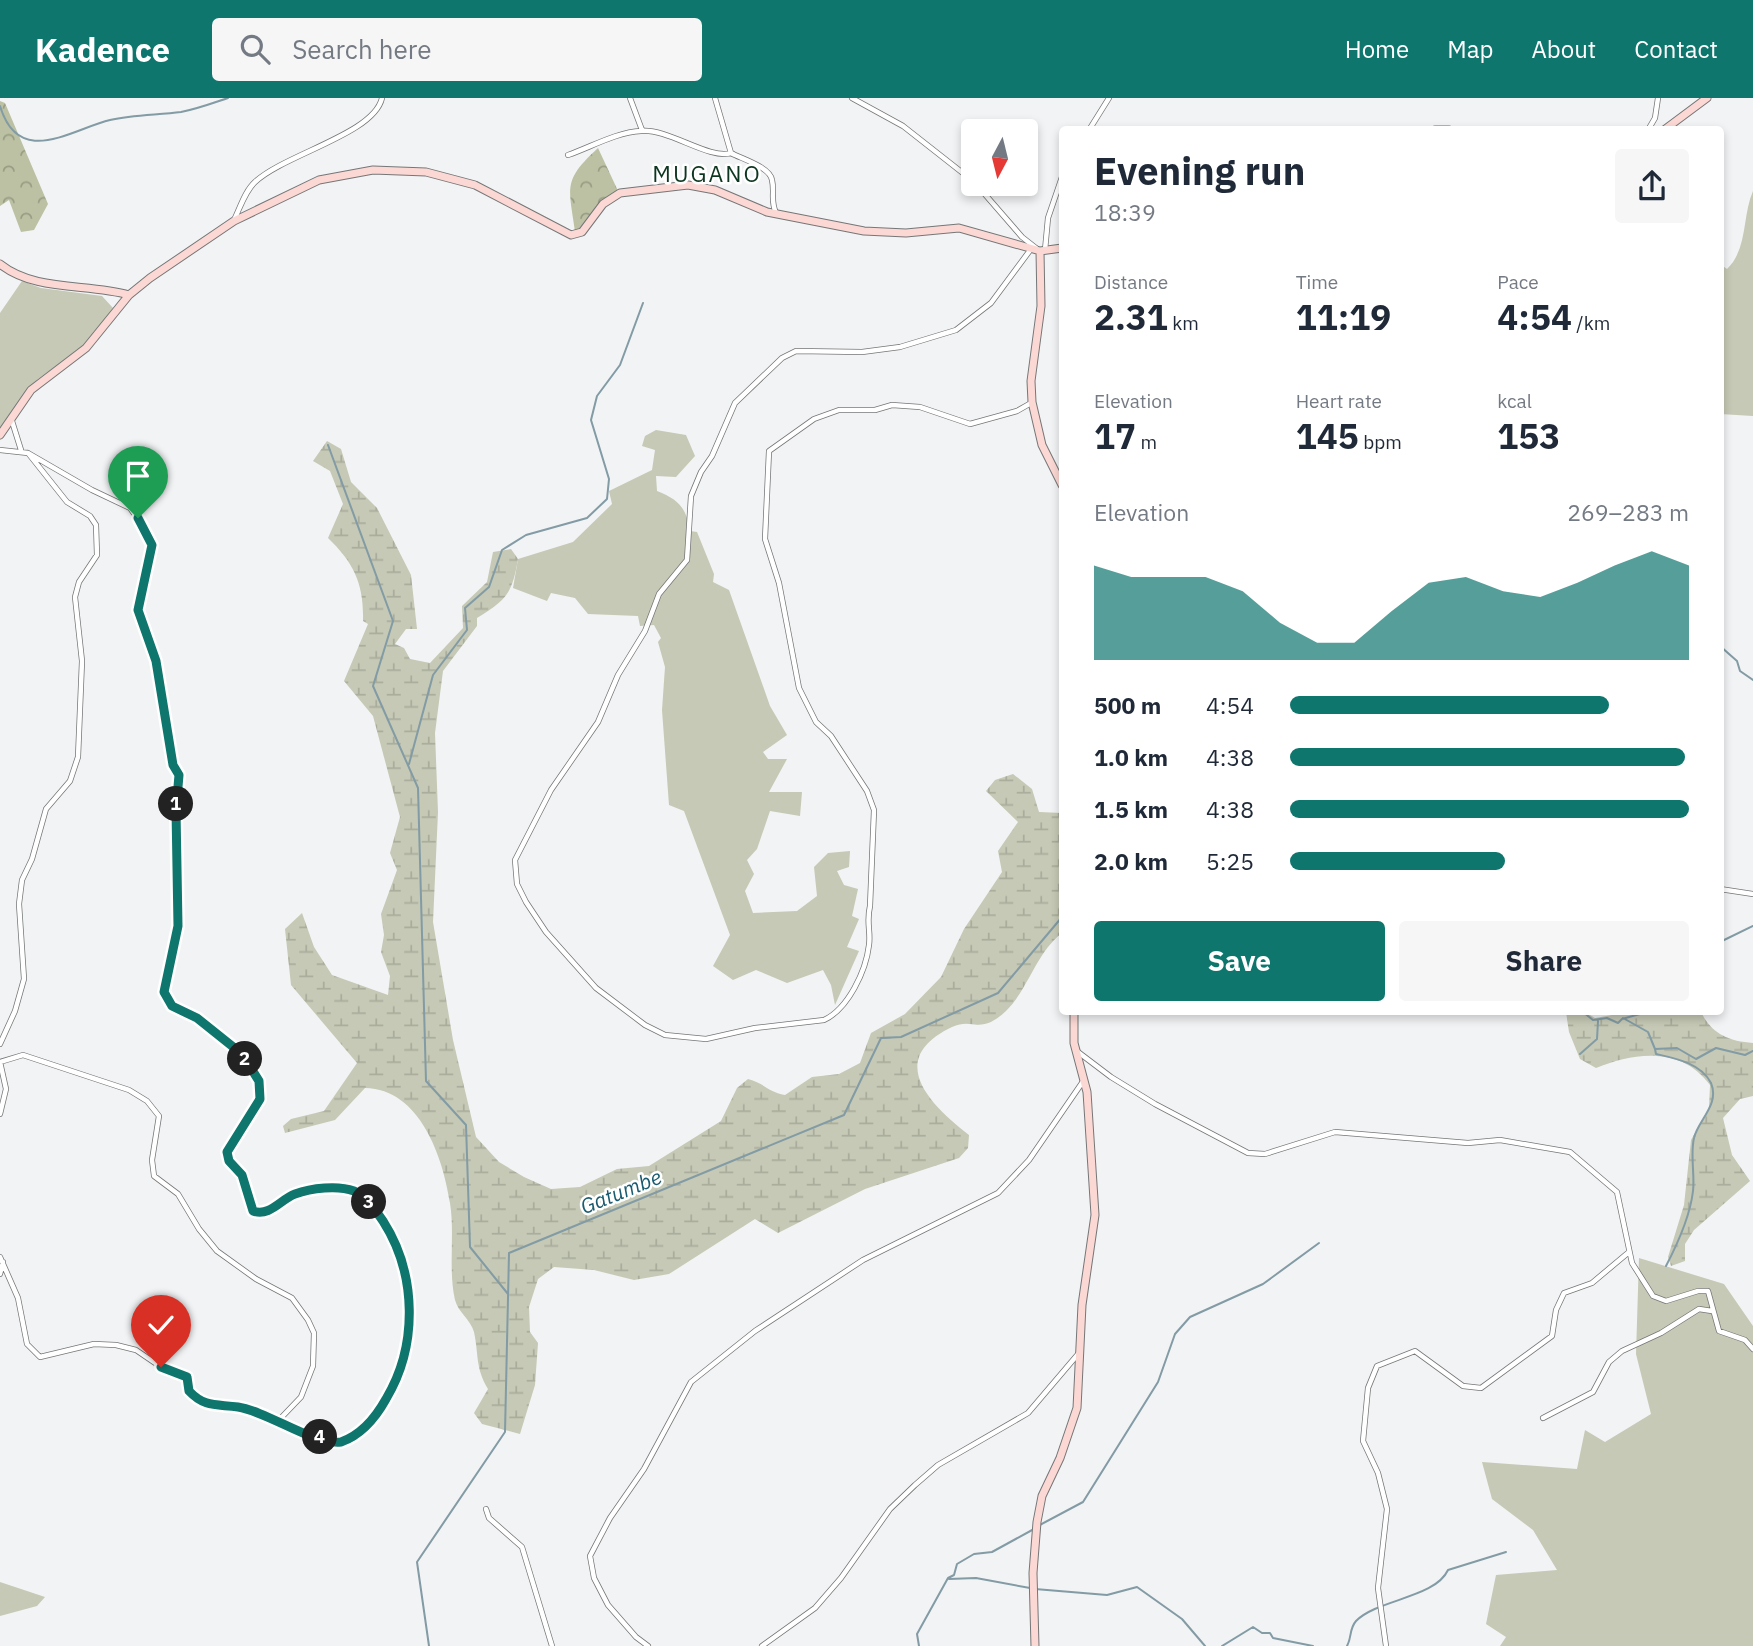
<!DOCTYPE html>
<meta charset="utf-8">
<style>
:root{--surface:#fff;--page:#f6f6f7;--text:#1f2937;--muted:#747a83;--accent:#0f766e}
body{margin:0;font-family:"IBM Plex Sans",sans-serif;background:var(--page);color:var(--text);height:100vh;display:flex;flex-direction:column;font-size:26px;white-space:nowrap}
*{box-sizing:border-box;margin:0}
p{font-size:23px;color:var(--muted)}
.icon{flex:none;width:38px;height:38px;fill:none;stroke:currentColor;stroke-width:2;stroke-linecap:round;stroke-linejoin:round}
.map{position:relative;flex:1;overflow:hidden}
.sheet{position:absolute;left:1059px;top:28px;width:665px;height:889px;display:flex;flex-direction:column;background:var(--surface);border-radius:7px;box-shadow:0 4px 10px #0003}
.sheet>*{flex:none}
.needle{width:46px;rotate:187deg}
.controls{position:absolute;left:961px;top:21px;display:grid;gap:14px}
.controls a{display:grid;place-items:center;width:77px;height:77px;border-radius:7px;background:var(--surface);box-shadow:0 4px 10px #0003;font-size:35px}
.pin{position:absolute;display:grid;place-items:center;width:60px;height:60px;color:#fff;margin:-72px -30px;border-radius:50% 50% 50% 0;rotate:-45deg;box-shadow:0 0 7px #0007}
.pin .icon{rotate:45deg}
.km{position:absolute;width:35px;height:35px;margin:-18px;border-radius:50%;background:#222;color:#fff;font-size:19px;line-height:35px;text-align:center}
.round{display:grid;place-items:center;flex:none;width:74px;height:74px;border-radius:7px;background:var(--page)}
.headline{display:flex;align-items:center;justify-content:space-between;height:119px;padding:0 35px}
h1{font-size:38px;font-weight:700;line-height:52px}
.metrics{display:grid;grid-template-columns:repeat(3,1fr);gap:10px;height:119px;padding:7px 35px}
.metrics div{display:grid;align-content:center}
.metrics b{font-size:35px;font-weight:700}
.metrics small{font-size:19px;font-weight:400}
.metrics p{font-size:19px}
.chart{height:196px;padding:14px 35px}
.chart p{display:flex;justify-content:space-between}
.chart svg{width:100%;height:126px;margin-top:7px;fill:var(--accent);opacity:.7}
.cta{display:flex;gap:14px;margin-top:auto;padding:14px 35px}
.cta a{flex:1;height:80px;border-radius:7px;background:var(--accent);color:#fff;font-size:28px;font-weight:700;line-height:80px;text-align:center}
.cta a+a{background:var(--page);color:var(--text)}
ul{padding:0 35px;list-style:none;font-size:23px}
li{display:grid;grid-template-columns:112px 84px 1fr;align-items:center;height:52px}
li i{height:18px;border-radius:9px;background:var(--accent)}
header{display:flex;align-items:center;gap:42px;box-sizing:border-box;height:98px;padding:0 35px;background:var(--accent);color:#fff}
header strong{font-size:33px}
nav{display:flex;gap:38px;margin-inline-start:auto;font-size:24px}
.search{width:490px;height:63px;background:var(--page);display:flex;align-items:center;gap:18px;box-sizing:border-box;padding:0 24px;border-radius:7px;color:var(--muted);font-size:26px}
.map>svg:first-child{display:block}
</style>
<header>
<strong>Kadence</strong>
<div class="search"><svg class="icon" aria-label="search" viewBox="0 0 24 24"><circle cx="10" cy="10" r="6"/><path d="M15 15l6 6"/></svg>Search here</div>
<nav><a>Home</a><a>Map</a><a>About</a><a>Contact</a></nav>
</header>
<div class="map">
<svg width="1753" height="1548" viewBox="0 0 1753 1548">
<defs>
<pattern id="forest-crowns" width="20" height="18" patternUnits="userSpaceOnUse" patternTransform="scale(1.75)"><rect width="20" height="18" fill="#bbc1a2"/><path d="M2 6a3 3 0 1 1 6 0M12 15a3 3 0 1 1 6 0" fill="none" stroke="#989d84"/></pattern>
<pattern id="wetland-marsh" width="20" height="14" patternUnits="userSpaceOnUse" patternTransform="scale(1.75)"><rect width="20" height="14" fill="#c5c9b5"/><path d="M1 5h8M5 5V1M11 12h8M15 12V8" fill="none" stroke="#aaad9c"/></pattern>
</defs>
<rect width="100%" height="100%" fill="#f2f3f4"/>
<!-- green -->
<path fill="#c5c9b5" d="M1753,93v225l-33,-2v-150l7,5c21,-20 15,-53 26,-78z
M22,183l19,7 61,8 11,12 -28,37 -47,34 -38,50v-116z
M656,332l30,5 9,21 -19,21 -20,-1 1,15c22,9 29,16 33,40l7,1 17,42 -1,8 16,8 41,116 17,29 -24,17 5,7h19l-18,33h33l-2,24 -30,-5 -13,38 -10,11 7,14 -9,17 8,22 44,-2 20,-15 -3,-29 14,-14 22,-2 -1,16 -12,4 7,14 14,4 -6,27 7,3 -12,28 12,4 -24,54 -4,-20 -8,-15 -36,13 -31,-13 -23,10 -20,-14 17,-31 -46,-124 -15,-6 -7,-95 3,-43 -7,-25 3,-4 -7,-13 -14,1 -2,-10 -50,-2 -13,-16 -24,-5 -4,8 -34,-13 5,-29 55,-17 39,-38 -3,-13 43,-21 3,-20 -13,-4 3,-10z
M1639,1160l85,26 29,42v320h-253l6,-9 -20,-13 10,-49 61,-5 -24,-40 -41,-31 -10,-37 95,7 8,-39 20,12 46,-28 -15,-60z
M0,1484l45,15 -8,9 -37,10z"/>
<!-- forest -->
<path fill="url(#forest-crowns)" d="M0,3l5,2 43,101 -14,26 -13,2 -12,-32 -9,6z
M598,50l21,45c-19,9 -27,34 -44,39 -6,-45 -13,-51 23,-84z"/>
<!-- wetland -->
<path fill="url(#wetland-marsh)" d="M327,343l14,8 10,33 26,26 34,67 6,54h-11l-11,15 9,4 6,11 20,4 33,-35 -1,-22 25,-24 6,-30 18,-3 7,10c-6,35 -11,40 -41,59v8l-34,45 -8,62 3,79 -5,110 20,118 23,97 23,25 25,15 27,12 29,-2 37,-18 32,-3 72,-45 16,-33 11,-9c16,4 20,13 37,16l27,-18 27,-3 21,-11 11,-30 34,-19 36,-37 23,-48 38,-57 -4,-21 20,-29 -32,-31 9,-11 18,-6 19,15 7,23 23,1v120c-26,20 -33,55 -56,78 -27,25 -32,6 -54,16 -67,32 -23,77 17,108l-1,13 -9,10 -94,31 -87,44 -23,-14 -86,55 -35,6 -40,-10 -40,-3 -16,12 -9,28 1,25 8,11 -3,42 -15,49 -38,-10 -8,-11 14,-24c-13,-22 -9,-34 -14,-57 -3,-12 -16,-20 -19,-32 -7,-31 0,-66 -5,-97 -7,-46 -30,-114 -85,-115l-30,32 -50,13 -2,-7 8,-7 33,-8 33,-48 -66,-78 -6,-56 17,-16 12,34 18,28 56,20 2,-19 -9,-24 3,-17 -3,-21 16,-44 -7,-17 10,-36 -27,-101 -29,-35 24,-57 -5,-3c1,-37 -9,-58 -35,-83l15,-34 -13,-33 -17,-10z
M1566,914h19l10,6 34,-6h72c11,22 27,29 52,31v53l-13,3 -17,19 9,37 18,26 -56,49 -9,14v17l-14,5 -3,-9 16,-52 7,-65 18,-32 1,-23c-28,-39 -76,-33 -114,-17l-16,-9 -11,-27z"/>
<g fill="none" stroke-linecap="round" stroke-linejoin="round">
<!-- stream -->
<path stroke="#829ba5" stroke-width="2" d="M0,8c19,63 72,23 110,14 23,-5 48,-5 71,-8 16,-3 32,-9 47,-14
M328,347l65,176 -20,65 45,102 8,293 40,44 4,122 38,47
M1720,548l17,15 3,10 13,9
M409,666l24,-89 34,-45 -2,-22 24,-21 13,-37 24,-15 61,-17 20,-19 2,-20 -18,-59 6,-24 23,-31 23,-62
M1720,844l33,-16
M1583,914l10,8 14,-2 11,5 4,-4 25,-7
M1623,920l25,14 7,17 22,-1 19,11 20,-11 29,7 8,-4
M1655,951l1,5c18,4 45,9 55,29 9,22 -13,37 -17,55 -4,16 1,37 -1,53 -3,26 -15,52 -27,75
M1580,956l17,-15 1,-18
M1038,1428l45,-24 75,-120 17,-48 15,-17 73,-33 56,-41
M949,1481l27,-1 54,10
M1035,1491l72,6 30,-8 45,32 23,27
M429,1548l-12,-84 88,-130 4,-179 335,-138 37,-77 20,-1 97,-44 64,-76
M919,1548l-2,-12 31,-56 6,-3 3,-11 17,-10 18,-2 42,-23
M1222,1548l31,-19 9,6h8l3,5 40,8
M1347,1548c5,-9 2,-17 9,-25 22,-22 79,-23 92,-51l58,-18"/>
<!-- street casing -->
<g stroke="#757677" stroke-width="6">
<path id="street" d="M630,0l12,32
M715,0l16,55c11,6 39,14 41,27 3,13 -2,20 4,33
M852,0l51,28 70,55
M1089,32l20,-32
M1648,32l7,-12 3,-20
M568,57c23,-8 49,-23 73,-24 27,-3 68,29 90,22
M976,86l46,53 14,11
M234,122c6,-12 11,-29 21,-38 30,-28 119,-48 127,-84
M1031,151l-40,54 -35,27 -56,17 -38,5 -66,-1 -14,7 -47,45 -23,53 -11,16 -10,24 -4,64 -28,34 -14,37 -27,44 -20,47 -47,68 -36,70 2,24 9,18 20,30 50,56 49,37 20,10 41,4 49,-11 69,-8c24,-11 42,-49 45,-75 2,-14 -3,-22 1,-39l4,-96 -7,-19 -36,-55 -15,-14 -17,-34 -20,-105 -14,-44 4,-88 45,-32 25,-9h36l17,-5 28,2 50,17 47,-13 14,-8
M1045,152l3,-32 14,-41
M11,320l10,32
M0,352l28,3 39,49 23,14 6,9 1,30 -18,27 -4,15 7,64 -4,96 -8,24 -24,28 -14,50 -10,21 -3,24 5,75 -9,32 -15,33
M1720,791l33,5
M1078,954l33,25 44,27 93,49 17,1 70,-22 133,11 32,-3 70,12 47,40 15,71 21,33 13,5 32,-10h10l11,40 26,9 8,9
M0,1016l6,-25 -6,-27 23,-7 106,35 18,11 12,15 -7,44 2,16 24,18 21,35 18,22 39,28 36,19 16,22 6,13 -1,33 -12,31 -22,23
M0,1159l18,41 9,46 13,13 54,-13 22,1 20,5 25,17 26,10 2,14 16,14 52,7 43,20 36,11c21,-4 38,-22 48,-40 6,-10 14,-21 18,-33 17,-50 6,-146 -44,-176 -15,-10 -46,-6 -63,0 -14,4 -25,23 -42,17l-12,-36 -12,-14 -2,-9c7,-18 26,-31 32,-51 10,-33 -39,-67 -62,-83 -13,-8 -27,-10 -33,-26l14,-66 -2,-96 3,-55 -6,-10 -17,-104 -18,-51 11,-40 3,-25 -2,-9 -20,-28 -38,-18 -64,-37
M0,1176l3,-12
M1543,1320l50,-26 16,-30 13,-11 39,-18 38,-24 13,2
M486,1411l3,9 33,29 30,99
M648,1548l-12,-9 -28,-32 -14,-27 -4,-22 20,-38 34,-49 47,-87 64,-51 108,-71 135,-67 31,-33 55,-80
M762,1548l53,-38 26,-30 49,-69 25,-24 23,-20 90,-52 51,-60
M1386,1548l-8,-58 9,-79 -9,-36 -15,-32 5,-53 9,-22 38,-15 48,35 18,2 71,-52 4,-26 8,-17 28,-10 37,-31"/>
</g>
<!-- secondary casing -->
<g stroke="#757677" stroke-width="9">
<path id="secondary" d="M1435,32h14
M1664,32l43,-32
M1040,153l1,55 -10,75 1,21 10,43 20,40
M0,166c35,28 88,19 129,31
M0,337l31,-45 55,-42 43,-53 21,-17 84,-57 85,-41 54,-10 53,2 49,13 96,50 11,-3 21,-28 17,-11 68,-8 27,5 52,22 97,19 42,2 53,-5 81,23 22,-3
M1035,1548l-2,-73 4,-51 5,-26 18,-38 17,-50 5,-103 13,-90 -8,-123 -13,-49v-31"/>
</g>
<!-- street -->
<use href="#street" stroke="#fff" stroke-width="4.5"/>
<!-- secondary -->
<use href="#secondary" stroke="#fcd8d4" stroke-width="7"/>
</g>
<g fill="none" stroke-linecap="round" stroke-linejoin="round">
<!-- route casing -->
<g stroke="#fff" stroke-width="14">
<path id="route" d="M138,420l14,27 -14,65 18,51 17,104 6,10 -3,35 2,116 -14,66 8,14 25,12 45,36 17,27 1,18 -33,53 2,9 13,14 11,36c17,6 28,-12 42,-17 16,-6 43,-9 59,-3 13,5 21,19 29,30 34,53 35,125 3,178 -10,18 -25,36 -45,43 -28,3 -72,-30 -103,-35 -21,-3 -33,1 -49,-16l-2,-14 -26,-10"/>
</g>
<!-- route -->
<use href="#route" stroke="#0f766e" stroke-width="9"/>
</g>
<g text-anchor="middle" stroke-width="5" stroke-linejoin="round" paint-order="stroke">
<!-- water labels -->
<g font-size="21" font-style="italic" fill="#195b70" stroke="#fff">
<text transform="translate(621 1094) rotate(-22)" y="7">Gatumbe</text>
</g>
<!-- quarter labels -->
<g font-size="23" letter-spacing="2" fill="#0d3620" stroke="#fff">
<text x="707" y="84">MUGANO</text>
</g>
</g>
</svg>
<div class="controls">
<a><svg class="needle" viewBox="-14 -14 28 28"><path d="M0-13l5 13h-10z" fill="#e53935"/><path d="M0 13l5-13h-10z" fill="#747a83"/></svg></a>
</div>
<div class="pin" style="left:138px;top:420px;background:#1e9e55"><svg class="icon" aria-label="arrive" viewBox="0 0 24 24"><path d="M6 21V4h12l-3 4 3 4H6"/></svg></div>
<div class="pin" style="left:161px;top:1269px;background:#d93025"><svg class="icon" aria-label="check" viewBox="0 0 24 24"><path d="M5 12l5 5 9-10"/></svg></div>
<b class="km" style="left:176px;top:706px">1</b>
<b class="km" style="left:245px;top:961px">2</b>
<b class="km" style="left:369px;top:1104px">3</b>
<b class="km" style="left:320px;top:1339px">4</b>
<section class="sheet">
<div class="headline"><div><h1>Evening run</h1><p>18:39</p></div><a class="round"><svg class="icon" aria-label="share" viewBox="0 0 24 24"><path d="M12 15V3M7 8l5-5 5 5M5 13v7h14v-7"/></svg></a></div>
<div class="metrics">
<div><p>Distance</p><b>2.31<small> km</small></b></div>
<div><p>Time</p><b>11:19</b></div>
<div><p>Pace</p><b>4:54<small> /km</small></b></div>
</div>
<div class="metrics">
<div><p>Elevation</p><b>17<small> m</small></b></div>
<div><p>Heart rate</p><b>145<small> bpm</small></b></div>
<div><p>kcal</p><b>153</b></div>
</div>
<div class="chart"><p><span>Elevation</span>269–283 m</p>
<svg viewBox="0 0 160 44" preserveAspectRatio="none"><path d="M0 44V11L10 15L20 15L30 15L40 20L50 31L60 38L70 38L80 27L90 17L100 15L110 20L120 22L130 17L140 11L150 6L160 11V44z"/></svg>
</div>
<ul>
<li><b>500 m</b>4:54<i style="width:80%"></i></li>
<li><b>1.0 km</b>4:38<i style="width:99%"></i></li>
<li><b>1.5 km</b>4:38<i style="width:100%"></i></li>
<li><b>2.0 km</b>5:25<i style="width:54%"></i></li>
</ul>
<div class="cta"><a>Save</a><a>Share</a></div>
</section>
</div>
